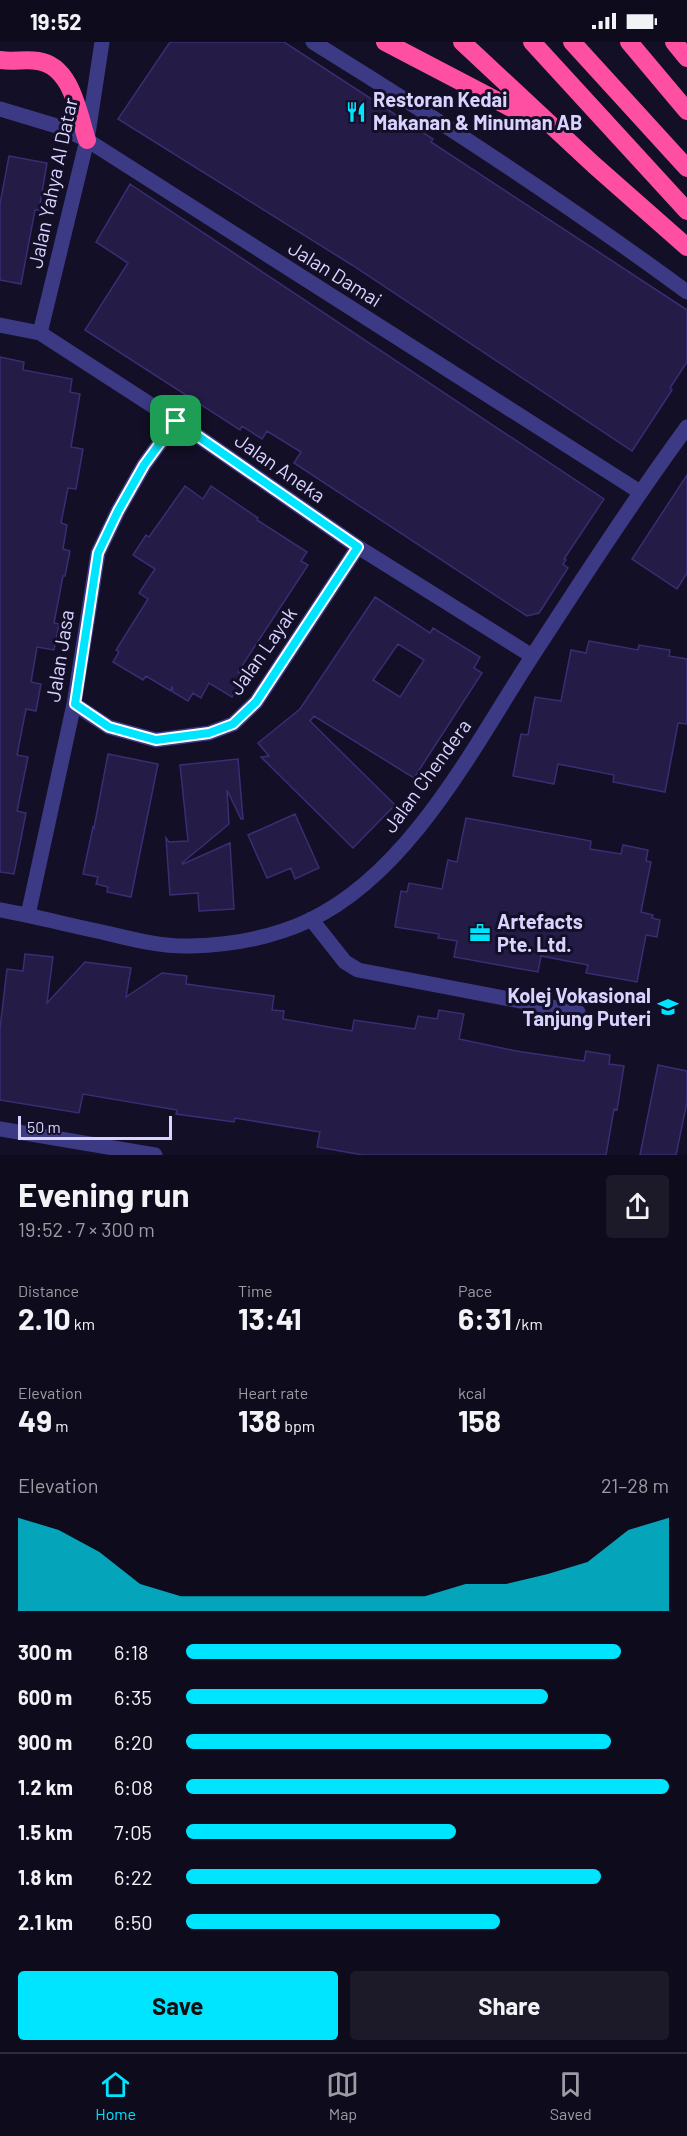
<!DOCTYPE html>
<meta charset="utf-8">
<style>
:root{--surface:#0e0b1c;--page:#1c1929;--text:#f1f3f6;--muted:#9b9ba3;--line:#2e2b3b;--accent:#00e5ff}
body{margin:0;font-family:Barlow,sans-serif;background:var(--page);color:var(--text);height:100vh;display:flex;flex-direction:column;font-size:22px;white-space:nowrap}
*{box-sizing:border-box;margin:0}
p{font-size:20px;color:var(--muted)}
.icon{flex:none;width:33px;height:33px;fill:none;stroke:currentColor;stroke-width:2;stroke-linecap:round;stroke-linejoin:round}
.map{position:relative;height:1113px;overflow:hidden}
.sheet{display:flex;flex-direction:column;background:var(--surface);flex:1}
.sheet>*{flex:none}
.scale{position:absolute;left:18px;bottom:15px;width:154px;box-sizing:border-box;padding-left:6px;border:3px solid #d9d4ff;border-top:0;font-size:16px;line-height:21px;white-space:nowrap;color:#d9d4ff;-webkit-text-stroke:4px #130f26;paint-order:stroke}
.pin{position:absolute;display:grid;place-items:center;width:51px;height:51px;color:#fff;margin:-26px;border-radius:12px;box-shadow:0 3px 9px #0006}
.round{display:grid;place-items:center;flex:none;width:63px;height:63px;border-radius:6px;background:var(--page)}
.headline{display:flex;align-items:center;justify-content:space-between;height:102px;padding:0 18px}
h1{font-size:33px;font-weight:700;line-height:45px}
.stats{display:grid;grid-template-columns:repeat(3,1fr);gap:9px;height:102px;padding:6px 18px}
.stats div{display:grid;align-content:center}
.stats b{font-size:30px;font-weight:700}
.stats small{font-size:16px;font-weight:400}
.stats p{font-size:16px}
.chart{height:168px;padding:12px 18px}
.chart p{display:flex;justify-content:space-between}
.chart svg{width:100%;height:108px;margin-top:6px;fill:var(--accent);opacity:.7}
.cta{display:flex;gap:12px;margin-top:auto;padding:12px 18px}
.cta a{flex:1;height:69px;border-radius:6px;background:var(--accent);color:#111;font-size:24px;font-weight:700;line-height:69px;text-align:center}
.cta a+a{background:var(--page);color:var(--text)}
ul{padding:0 18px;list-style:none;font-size:20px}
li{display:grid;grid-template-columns:96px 72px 1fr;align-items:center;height:45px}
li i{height:15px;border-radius:8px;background:var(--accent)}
.status{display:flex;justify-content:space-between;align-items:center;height:42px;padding:0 30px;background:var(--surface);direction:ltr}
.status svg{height:16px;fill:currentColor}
.dock{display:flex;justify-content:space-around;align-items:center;height:84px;border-top:2px solid var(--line);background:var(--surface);font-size:16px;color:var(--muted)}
.dock a{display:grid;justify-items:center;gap:3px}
.dock .current{color:var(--accent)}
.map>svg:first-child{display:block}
</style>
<div class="status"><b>19:52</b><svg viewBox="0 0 49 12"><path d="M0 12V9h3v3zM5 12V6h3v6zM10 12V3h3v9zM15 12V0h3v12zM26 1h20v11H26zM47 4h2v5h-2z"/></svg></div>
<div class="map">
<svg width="687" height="1113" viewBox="0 0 687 1113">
<rect width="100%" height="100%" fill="#130f26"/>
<!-- building -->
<path fill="#241b47" stroke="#3b2d73" stroke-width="1.5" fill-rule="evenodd" d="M170,0h114l149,97 -2,3 256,168v52l-17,26 2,2 -40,61 -280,-186 -234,-146z
M9,114l38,7 -8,47h-4l-14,74 -21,-4v-76z
M130,142l474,315 -40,60 2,1 -3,4 5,4 -29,45 -12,3 -233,-153 7,-11 -34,-21 -5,8 -20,-13 -2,4 -155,-100 43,-67 -32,-21z
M0,315l24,5 -1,8 49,9 -2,13 10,2 -9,53 12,2 -7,40 -8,-1 -7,35 6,2 -4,24 7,2 -5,25h-2l-9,47 5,1 -5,26 -17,-3 -6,35 10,2 -5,27 -10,-2 -9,46 11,2 -11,54 9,2 -12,61 -14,-2z
M687,433v98l-10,16 -45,-30z
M185,444l18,13 8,-13 47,32 -1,2 50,32 -6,9 7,4 -70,107 6,4 -12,21 -23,-14 -8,15 -8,-5 -5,8 -15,-9 -1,-6 -1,5 -25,-15 -3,4 -30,-18 6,-10 -3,-2 32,-51 -9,-6 16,-24 -22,-14 13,-20 3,2z
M375,555l55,36 3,-5 47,29 -6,11 8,5 -68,105 -100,-62 -4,5 85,84 -42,43 -92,-91 8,-1 -11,-13 42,-34zM398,602l26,16 -24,37 -27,-17z
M589,599l49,9 1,-5 31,5 -1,6 18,3v65l-9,-1 -13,69 -52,-10 1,-7 -56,-11 -4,20 -41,-8 8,-42 7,1 7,-38 26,4 10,-51 15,3z
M108,712l50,10 -27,133 -24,-5 1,-5 -12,-3 2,-7 -15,-3 10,-47 1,1z
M238,717l5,60h-2l-14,-29 2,34 -47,39 1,1 47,-21 4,66 -35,2 -1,-18 -28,2 -4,-57 3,4 19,-1 -8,-76z
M295,772l24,54 -24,11 -4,-11 -24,10 -19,-43z
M466,776l125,23 -1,8 31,5 2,-9 25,5 -2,11 5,1 -10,50 12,3 -1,3 8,2 -3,17 -11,-2 -9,47 -51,-9 2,-8 -47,-9 -3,16 -84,-15 3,-16 -19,-3 1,-4 -44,-7 6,-36 6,1 2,-9 33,6 6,-29 9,2z
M25,912l28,3 -6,46 38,-41 46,6 -5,29 36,-24 25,3 -1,8 88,12 -2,14 12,1 -1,8 69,12 2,-11 61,9 3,-13 19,3 2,-9 25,4 -5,25 57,12 68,10 2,-10 24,4 -1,9 15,2 -7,44 -3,-1 -8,46h-243l-46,-8 3,-15 -85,-14 -1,4 -58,-8 1,-4 -94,-16 -4,19 -79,-13v-72l7,-59 16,2z
M658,1023l29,6v31l-11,53h-36z"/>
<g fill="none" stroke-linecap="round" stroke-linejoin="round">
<!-- minor -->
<path stroke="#3d3a85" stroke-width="15" d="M313,0c128,79 253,161 374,250
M0,67l60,18 27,13 553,352
M0,283l40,8 136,88 182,126 174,109
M40,291l47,-193 15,-98
M74,662l35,23 47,13 53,-7 24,-9 23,-22 102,-155
M0,868c34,6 68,15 102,22 29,7 59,15 89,14 40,-1 83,-9 119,-26 101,-48 165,-176 223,-265 50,-77 100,-154 154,-228
M28,873l46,-211 24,-151 20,-42 26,-46 32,-44
M311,877l34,43 13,8 220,42
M0,1087l155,26"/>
<!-- highway -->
<path stroke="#ff4fa3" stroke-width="18" d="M385,0l155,81
M462,0l132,123 93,82
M532,0l155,169
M572,0l115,126
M629,0l58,69
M674,0l13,16
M0,18c12,2 26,-1 38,1 34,5 40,52 49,79"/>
</g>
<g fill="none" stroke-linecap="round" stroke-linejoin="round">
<!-- route casing -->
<g stroke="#fff" stroke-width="12">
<path id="route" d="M176,379l182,126 -102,155 -23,22 -24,9 -53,7 -47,-13 -34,-23 23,-151 20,-42 26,-46z"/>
</g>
<!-- route -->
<use href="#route" stroke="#00e5ff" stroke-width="8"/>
</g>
<!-- icons -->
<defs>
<g id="restaurant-bare" transform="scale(1.62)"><path d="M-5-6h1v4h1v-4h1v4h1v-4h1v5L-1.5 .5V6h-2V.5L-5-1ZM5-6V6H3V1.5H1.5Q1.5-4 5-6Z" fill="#00e5ff" stroke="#130f26" stroke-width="2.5" paint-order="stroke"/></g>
<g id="office-bare" transform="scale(1.62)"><path d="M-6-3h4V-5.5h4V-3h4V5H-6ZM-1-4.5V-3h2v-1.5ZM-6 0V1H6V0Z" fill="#00e5ff" stroke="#130f26" stroke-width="2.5" paint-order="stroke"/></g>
<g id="university-bare" transform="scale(1.62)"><path d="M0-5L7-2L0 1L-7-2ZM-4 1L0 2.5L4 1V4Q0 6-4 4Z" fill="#00e5ff" stroke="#130f26" stroke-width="2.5" paint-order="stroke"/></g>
</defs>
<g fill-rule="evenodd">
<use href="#restaurant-bare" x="356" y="70"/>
<use href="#office-bare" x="480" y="891"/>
<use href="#university-bare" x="668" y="965"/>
</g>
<g text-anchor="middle" stroke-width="6" stroke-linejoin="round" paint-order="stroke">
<!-- poi labels -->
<g font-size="20" font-weight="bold" fill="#d9d4ff" stroke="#130f26" text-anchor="start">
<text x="373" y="65">Restoran Kedai<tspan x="373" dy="23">Makanan &amp; Minuman AB</tspan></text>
<text x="497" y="887">Artefacts<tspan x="497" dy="23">Pte. Ltd.</tspan></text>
<text x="651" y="961" text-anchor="end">Kolej Vokasional<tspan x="651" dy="23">Tanjung Puteri</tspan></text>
</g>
<!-- street labels -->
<g font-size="20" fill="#d9d4ff" stroke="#130f26">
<text transform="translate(53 141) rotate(-78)" y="7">Jalan Yahya Al Datar</text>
<text transform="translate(335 232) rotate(32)" y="7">Jalan Damai</text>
<text transform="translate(280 426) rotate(35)" y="7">Jalan Aneka</text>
<text transform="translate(263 609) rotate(-55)" y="7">Jalan Layak</text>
<text transform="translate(60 614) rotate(-81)" y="7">Jalan Jasa</text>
<text transform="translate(427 734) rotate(-54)" y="7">Jalan Chendera</text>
</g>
</g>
</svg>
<div class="scale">50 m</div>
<div class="pin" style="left:176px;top:379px;background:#1e9e55"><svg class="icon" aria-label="arrive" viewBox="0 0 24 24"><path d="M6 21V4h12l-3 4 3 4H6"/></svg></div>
</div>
<section class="sheet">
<div class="headline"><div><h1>Evening run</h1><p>19:52 · 7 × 300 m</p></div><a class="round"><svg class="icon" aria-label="share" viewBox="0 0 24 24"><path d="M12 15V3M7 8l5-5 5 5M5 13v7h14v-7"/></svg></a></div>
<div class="stats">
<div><p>Distance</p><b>2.10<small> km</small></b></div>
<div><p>Time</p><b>13:41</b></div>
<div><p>Pace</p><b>6:31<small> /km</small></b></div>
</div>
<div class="stats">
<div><p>Elevation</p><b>49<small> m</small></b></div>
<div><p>Heart rate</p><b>138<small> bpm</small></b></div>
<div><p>kcal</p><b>158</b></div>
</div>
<div class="chart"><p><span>Elevation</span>21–28 m</p>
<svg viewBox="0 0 160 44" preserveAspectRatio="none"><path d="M0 44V6L10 11L20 20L30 33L40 38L50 38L60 38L70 38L80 38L90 38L100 38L110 33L120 33L130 29L140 24L150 11L160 6V44z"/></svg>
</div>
<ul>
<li><b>300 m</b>6:18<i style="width:90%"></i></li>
<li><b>600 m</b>6:35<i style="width:75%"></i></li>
<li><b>900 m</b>6:20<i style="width:88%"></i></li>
<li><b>1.2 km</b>6:08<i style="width:100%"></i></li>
<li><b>1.5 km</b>7:05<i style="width:56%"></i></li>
<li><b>1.8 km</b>6:22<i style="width:86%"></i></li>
<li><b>2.1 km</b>6:50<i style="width:65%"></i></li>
</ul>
<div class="cta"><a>Save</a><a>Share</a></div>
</section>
<nav class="dock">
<a class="current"><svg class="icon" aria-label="home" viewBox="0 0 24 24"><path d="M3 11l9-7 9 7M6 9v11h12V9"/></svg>Home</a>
<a><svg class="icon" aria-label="map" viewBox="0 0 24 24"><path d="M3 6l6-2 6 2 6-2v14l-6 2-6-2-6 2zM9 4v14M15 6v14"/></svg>Map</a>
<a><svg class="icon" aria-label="saved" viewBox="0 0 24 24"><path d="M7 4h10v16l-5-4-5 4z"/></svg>Saved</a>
</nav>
